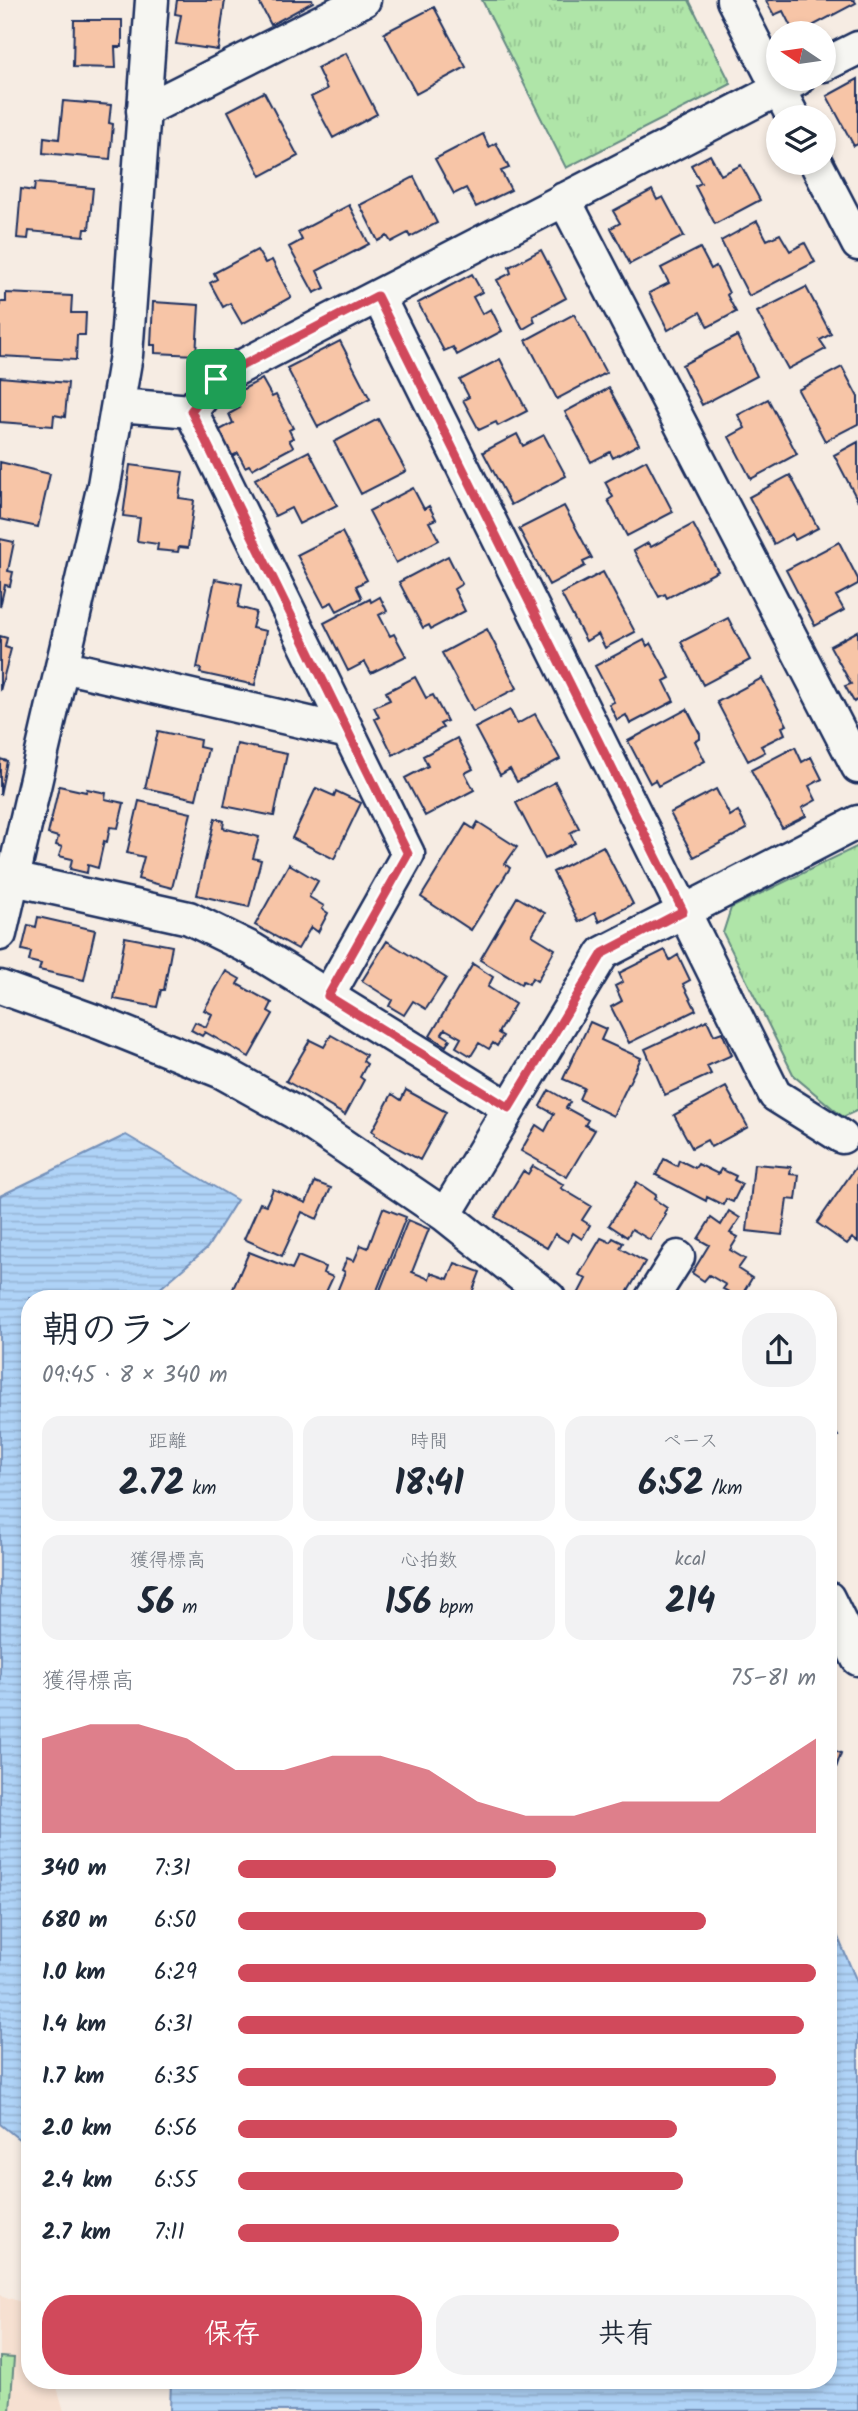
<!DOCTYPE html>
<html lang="ja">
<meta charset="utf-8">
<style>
:root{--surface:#fff;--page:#f2f2f3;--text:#1f2937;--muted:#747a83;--accent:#d1495b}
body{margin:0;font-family:Kalam,"Klee One",sans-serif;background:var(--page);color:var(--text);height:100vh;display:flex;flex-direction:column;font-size:26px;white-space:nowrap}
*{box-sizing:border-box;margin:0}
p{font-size:23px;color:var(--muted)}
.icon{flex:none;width:38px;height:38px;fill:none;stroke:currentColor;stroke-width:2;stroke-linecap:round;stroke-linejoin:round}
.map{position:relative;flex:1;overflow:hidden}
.details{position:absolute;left:21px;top:1290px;width:816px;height:1099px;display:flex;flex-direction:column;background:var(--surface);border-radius:28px;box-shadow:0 4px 10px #0003}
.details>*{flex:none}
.needle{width:46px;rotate:283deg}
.tools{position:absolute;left:766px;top:21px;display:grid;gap:14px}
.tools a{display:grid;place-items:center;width:70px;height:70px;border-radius:50%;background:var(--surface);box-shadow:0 4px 10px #0003;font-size:35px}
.pin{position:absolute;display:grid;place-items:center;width:60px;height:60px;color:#fff;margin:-30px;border-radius:14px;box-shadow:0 4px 10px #0006}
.round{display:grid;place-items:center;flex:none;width:74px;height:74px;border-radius:28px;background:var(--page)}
.overview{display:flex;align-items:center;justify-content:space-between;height:119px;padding:0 21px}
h1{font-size:38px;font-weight:800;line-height:52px}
.figures{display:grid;grid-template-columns:repeat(3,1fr);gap:10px;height:119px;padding:7px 21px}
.figures div{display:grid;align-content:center;border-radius:18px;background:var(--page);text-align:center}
.figures b{font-size:35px;font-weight:800}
.figures small{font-size:19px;font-weight:400}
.figures p{font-size:19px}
.chart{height:196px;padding:14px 21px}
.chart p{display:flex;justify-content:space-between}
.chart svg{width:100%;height:126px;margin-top:7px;fill:var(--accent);opacity:.7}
.button{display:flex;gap:14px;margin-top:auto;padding:14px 21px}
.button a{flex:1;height:80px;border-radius:28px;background:var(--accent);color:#fff;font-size:28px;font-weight:800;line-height:80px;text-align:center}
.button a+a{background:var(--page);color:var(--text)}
ul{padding:0 21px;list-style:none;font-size:23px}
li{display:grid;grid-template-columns:112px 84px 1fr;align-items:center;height:52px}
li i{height:18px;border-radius:9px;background:var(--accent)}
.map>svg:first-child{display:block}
</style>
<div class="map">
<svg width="858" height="2411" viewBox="0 0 858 2411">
<defs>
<pattern id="grass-tufts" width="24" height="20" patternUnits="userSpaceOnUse" patternTransform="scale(1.75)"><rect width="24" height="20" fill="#afe5a8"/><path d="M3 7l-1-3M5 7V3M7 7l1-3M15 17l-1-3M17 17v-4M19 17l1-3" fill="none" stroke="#96c593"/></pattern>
<pattern id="water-rules" width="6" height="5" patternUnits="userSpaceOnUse" patternTransform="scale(1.75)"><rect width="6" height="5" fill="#afd3f7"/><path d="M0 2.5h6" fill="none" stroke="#96b5d6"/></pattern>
</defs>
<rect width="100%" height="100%" fill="#f6ece3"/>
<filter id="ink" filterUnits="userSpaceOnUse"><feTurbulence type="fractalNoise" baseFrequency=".0143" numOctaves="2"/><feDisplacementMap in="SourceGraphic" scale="14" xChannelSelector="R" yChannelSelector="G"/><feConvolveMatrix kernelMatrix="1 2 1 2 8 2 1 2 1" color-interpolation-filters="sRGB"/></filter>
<g filter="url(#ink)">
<!-- built -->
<path fill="#f6e0d1" d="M0,2295l30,10v75h25l9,31h-64z"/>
<!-- grass -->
<path fill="url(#grass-tufts)" stroke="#658a83" stroke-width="2" d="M482,0h207l42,84 -165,84z
M856,847l2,1v262l-15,7 -49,-41 -71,-143 8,-25z"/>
<!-- pitch -->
<path fill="#afe5a8" stroke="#658a83" stroke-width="2" d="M0,2357l14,1 -4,53h-10z"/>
<!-- water -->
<path fill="url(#water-rules)" stroke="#7491ba" stroke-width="2" d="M126,1135l111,65 -30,48 -58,50h-119v850l-30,-24v-928z
M828,1914l30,70v427h-688l1,-31h657z"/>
<!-- building -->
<path fill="#f7c5a7" stroke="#1b2f5e" stroke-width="2" d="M177,0h48l-7,50 -42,-6 5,-29 -6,-1z
M258,0h54l1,2 -42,23z
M769,0h85l2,3 -57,30h-5l-11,-22 -9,4 -8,-14z
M434,7l32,60 -50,27 -32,-61z
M74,20h48v27h-7l1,21 -43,-1z
M346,53l31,61 -44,24 -22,-41 16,-8 -10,-21z
M858,79v65l-4,2 -27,-50z
M264,92l34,64 -37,20 -33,-65z
M63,101l48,4 -2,18 4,1 -3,35 -67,-6 1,-16 15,2z
M483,134l6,13 7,-4 13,25 -8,3 10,19 -35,17 -10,-19 -12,6 -19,-35z
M710,155l11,20 20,-10 19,35 -45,24 -20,-38 6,-3 -10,-18z
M414,177l23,46 -27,14 -2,-4 -17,9 -4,-6 -9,5 -18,-36z
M35,183l58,5 -4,41h-4l-1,7 -55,-5 -1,8 -11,-1 4,-49 13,2z
M652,190l5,10 6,-3 21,39 -54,28 -19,-36 9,-5 -7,-12z
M349,205l20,39 -52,27 8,17 -11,5 -25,-46 13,-7 -4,-8z
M757,221l10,19 13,-6 10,17 15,-8 10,19 -66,34 -28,-55z
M700,248l11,21 5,-3 13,27 -2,2 9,17 -28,15 -8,-15 -32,18 -19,-37 20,-10 -8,-15z
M257,250l8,13 7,-3 19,37 -49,27 -12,-21 -7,4 -13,-24 7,-4 -3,-6z
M541,250l25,48 -33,18 2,6 -12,7 -26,-49 14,-7 -2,-6z
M472,274l10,18 -9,5 9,17 9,-5 11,22 -45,24 -4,-8 -9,4 -26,-48z
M806,287l25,47 -11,6 6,9 -38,20 -31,-57z
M6,293l66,3 -1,17h15l-1,22h-8l-1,25 -76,-4v-54h6z
M153,302l46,3 -3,50 -41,-2v-8h-4z
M574,314l32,59 -49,26 -31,-59z
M737,336l20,40 -55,29 -20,-40z
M340,341l30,58 -52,28 -31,-59z
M500,359l27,52 -29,15 -2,-4 -17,8 -16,-30 6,-3 -9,-17z
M842,367l16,30v27l-33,17 -27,-51z
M0,377l68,6 -3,34 -11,-2 -1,11 -53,-4z
M262,379l10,18 4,-2 17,33 -4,2 4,8 -4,2 4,7 -41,22 -3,-4 -4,2 -7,-14 -6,3 -14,-25 15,-8 -4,-9 11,-6 -8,-13z
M609,388l30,56 -26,14 -3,-6 -19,10 -26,-50z
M768,399l29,55 -46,25 -22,-42 16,-9 -7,-13z
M378,419l28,52 -45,23 -27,-52z
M517,434l6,12 21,-11 22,41 -55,29 -28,-53z
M858,442v59l-24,-46z
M309,451l28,54 -38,19 -8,-16 -16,8 -20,-37z
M646,460l27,52 -46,24 -19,-36 5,-3 -8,-15z
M0,462l50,12 -12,53 -38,-8z
M130,465l53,7 -4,26 15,2 -6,48 -9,-1 -1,5 -21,-2 1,-6 -21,-3 3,-23 -17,-2z
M790,475l28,53 -23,12 -3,-6 -18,10 -25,-47z
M413,488l11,21 5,-3 7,13 -7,3 10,18 -43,23 -27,-52z
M564,506l28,52 -9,4 2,4 -36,19 -30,-56z
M693,524l25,47 -51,27 -2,-4 -6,3 -25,-46 14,-8 3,4z
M342,532l25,48 -11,6 6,12 -25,13 -5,-9 -8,4 -27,-51z
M0,539l14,3 -6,29 5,1 -3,14 -5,-1 -5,22z
M839,542l19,37v5l-22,12 8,14 -29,16 -29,-56z
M448,556l14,28 -8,5 11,22 -34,18 -2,-4 -6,3 -24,-46z
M603,572l32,60 -30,16 -7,-14 -12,7 -25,-47z
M215,579l27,5 -4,23 18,5 -4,16 14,3 -11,54 -55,-12 1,-4 -4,-1z
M380,597l7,14 -8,4 11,21 4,-2 12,22 -35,17 -6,-11 -17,9 -24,-48 46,-24 1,3z
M728,618l22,42 -47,25 -22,-43z
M487,629l30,59 -44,23 -31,-58z
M858,631v68l-4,3 -9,-16 6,-2 -21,-38z
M0,636l7,2 -2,9 6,2 -11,42z
M644,640l3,6 4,-3 19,35 -6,3 10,20 -44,23 -4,-9 -9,5 -8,-16 5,-2 -19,-36z
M415,677l11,21 7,-3 14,26 -7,3 3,4 -50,27 -18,-36 4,-2 -5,-10 16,-7 -4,-8z
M762,678l25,47 -5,2 3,7 -24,12 4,6 -17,9 -31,-59z
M687,709l13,25v5l-5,2 10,20 -47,25 -3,-6 -5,3 -22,-42z
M510,710l7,14 18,-10 25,45 -43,23 -7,-13 -10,6 -25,-47z
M158,731l42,9 -1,7 9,2 -12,50 -51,-11z
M457,738l16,31 -8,4 9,17 -49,26 -20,-38 23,-12 -5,-10z
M237,744l50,10 -13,62 -50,-10z
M795,747l7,15 9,-5 11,22 -13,7 7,14 -14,8 4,8 -24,12 -31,-58z
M0,759l7,2 -7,34z
M555,782l24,46 -9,5 5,10 -30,16 -29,-56z
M59,786l27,6 1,-3 19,4 -1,6 19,4 -6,25 -8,-1 -3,15 -3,-1 -6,27 -10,-3 -1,8 -17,-4 2,-10 -13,-3 3,-9 -6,-2 2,-8 -10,-3z
M316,788l18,8 2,-5 25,12 -27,56 -42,-21z
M716,789l14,27 8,-5 9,18 -53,28 -24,-44z
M139,801l52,12 -19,75 -34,-9 6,-22 -17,-4z
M215,818l9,3 -1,7 36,9 -6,21 8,2 -12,47 -52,-12z
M478,822l39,25 -12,17 5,4 -39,62 -50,-33 45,-73 8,5z
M603,846l30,58 -34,18 -4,-9 -16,9 -26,-50z
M289,864l29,17 -9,16 15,9 -2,3 6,4 -10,19 -7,-5 -13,22 -43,-24z
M517,897l28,16 -13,22 23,14 -18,32 -5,-3 -3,6 -6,-3 -2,3 -41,-24z
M38,917l57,13 -11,50 -45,-10 2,-6 -12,-3 2,-9 -9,-2 6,-25 8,2z
M125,937l47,9 -8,44h-3l-4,17 -43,-8z
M387,941l59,37 -20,31 -13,-8 -9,14 -15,-9 3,-6 -30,-19z
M665,950l5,10 8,-5 12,25 -7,4 13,26 -67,33 -18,-36 11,-6 -7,-15 8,-4 -4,-9z
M473,964l20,13 -5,10 27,17 -17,29 5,3 -6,10 -4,-3 -4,6 -10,-6 -8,13 -15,-9 5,-9 -16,-9 -3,5 8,5 -4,7 -16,-10z
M226,971l14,8 -3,5 35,19 -4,8 5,3 -24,43 -44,-25 -3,4 -11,-6 4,-8 11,5 6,-13 -8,-4z
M707,1020l7,15 8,-3 10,23 -25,11 4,8 -46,21 -20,-46z
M590,1022l16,7 -5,11 40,18 -28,58 -34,-17 5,-11 -21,-9z
M331,1035l35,20 -3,6 4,3 -7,13 4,3 -19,35 -59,-34 24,-41 14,7z
M726,1087l22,40 -37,20 -4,-7 -15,8 -18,-33z
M406,1090l40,22 -26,48 -46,-25 1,-2 -3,-2 20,-37 9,6z
M549,1090l21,12 -4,6 22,12 -3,5 10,5 -28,47 -46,-26 15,-26 9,6 9,-17 -14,-8z
M664,1159l13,7 2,-6 16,8 3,-4 20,10 3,-5 15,7 -2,4 8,4 -9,18 -7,-3 -3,6 -16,-8 -1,4 -50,-26z
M754,1164l37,3 -1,7 9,1 -3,25 -9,-1 -5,36 -35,-4z
M858,1164v78l-6,-4 -5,6 -30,-21z
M533,1166l31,19 -3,3 30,18 -9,14 8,5 -8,14 -9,-6 -5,9 -13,-8 -8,14 -52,-31 28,-46 5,3z
M315,1182l16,6 -14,31 -15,-7 -20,44 -38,-17 16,-36 6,2 7,-16 33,14z
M637,1182l19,13 -2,4 13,9 -3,5 2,2 -16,25 -18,-11 -5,8 -18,-12z
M383,1208l23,9 -32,81h-32l-6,-4 9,-22 -3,-2 5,-12 7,3 7,-16 7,3z
M729,1211l11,7 -10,15 8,4 -8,13 15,9 -7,10 14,9 -12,20 -17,-9 3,-4 -17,-10 -5,6 -12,-8 17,-28 -11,-6 13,-21 10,7z
M408,1220l21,9 -17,43 17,7 2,-6 17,6 7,-16 25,9 -10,26h-93z
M601,1238l9,4 3,-4 10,5 -3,5 25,14 -21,36h-48l10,-19 -7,-4z
M249,1252l43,17 6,-13 27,11 -2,6 10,4 -7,15 11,5v1h-108z
M828,1422l10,14 -10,8z
M828,1748l13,5 -6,18 -7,-3z"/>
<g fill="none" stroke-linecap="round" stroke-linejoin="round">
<!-- minor casing -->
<g stroke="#1b2f5e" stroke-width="37">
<path id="minor" d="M733,0l60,117
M824,65l34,-17
M143,111l221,-111
M816,163l42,81
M564,199l294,568
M378,296l397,799 67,42
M119,405l72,6
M191,411l26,-32 581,-300
M191,411l217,443 -80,142
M62,666l286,66
M13,879l176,39 63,31 257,159
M0,934l104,-449 22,-130 26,-355
M0,987l100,36 122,49 72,40 151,103 104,83
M445,1215l158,-262 255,-131
M652,1298l26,-41
M828,1598l30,61"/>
</g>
<!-- minor -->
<use href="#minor" stroke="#f6f6f2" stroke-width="32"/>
</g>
</g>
<g fill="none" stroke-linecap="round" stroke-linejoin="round" filter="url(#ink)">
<!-- route casing -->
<g stroke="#fff" stroke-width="14">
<path id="route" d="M377,296l306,615 -80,42 -94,155 -181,-112 80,-142 -217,-443 25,-32z"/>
</g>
<!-- route -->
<use href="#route" stroke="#d1495b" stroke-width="9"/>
</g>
</svg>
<div class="tools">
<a><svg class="needle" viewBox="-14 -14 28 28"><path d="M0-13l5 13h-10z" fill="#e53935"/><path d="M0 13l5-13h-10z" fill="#747a83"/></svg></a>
<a><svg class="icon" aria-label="layers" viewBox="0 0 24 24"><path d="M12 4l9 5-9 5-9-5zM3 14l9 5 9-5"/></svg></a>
</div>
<div class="pin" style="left:216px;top:379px;background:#1e9e55"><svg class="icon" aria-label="arrive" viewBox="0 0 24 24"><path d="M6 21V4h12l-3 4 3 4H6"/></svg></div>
<section class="details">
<div class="overview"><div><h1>朝のラン</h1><p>09:45 · 8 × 340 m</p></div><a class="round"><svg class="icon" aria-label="share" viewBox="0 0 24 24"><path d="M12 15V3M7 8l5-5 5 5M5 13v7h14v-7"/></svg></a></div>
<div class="figures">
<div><p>距離</p><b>2.72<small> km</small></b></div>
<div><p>時間</p><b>18:41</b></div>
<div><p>ペース</p><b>6:52<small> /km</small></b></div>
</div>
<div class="figures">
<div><p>獲得標高</p><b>56<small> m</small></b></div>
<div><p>心拍数</p><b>156<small> bpm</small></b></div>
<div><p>kcal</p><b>214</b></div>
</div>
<div class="chart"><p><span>獲得標高</span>75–81 m</p>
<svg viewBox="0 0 160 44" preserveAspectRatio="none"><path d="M0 44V11L10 6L20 6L30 11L40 22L50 22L60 17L70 17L80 22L90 33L100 38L110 38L120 33L130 33L140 33L150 22L160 11V44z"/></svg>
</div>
<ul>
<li><b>340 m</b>7:31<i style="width:55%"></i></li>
<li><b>680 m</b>6:50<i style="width:81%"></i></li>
<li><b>1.0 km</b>6:29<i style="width:100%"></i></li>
<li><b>1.4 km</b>6:31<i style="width:98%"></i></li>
<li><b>1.7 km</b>6:35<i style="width:93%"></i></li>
<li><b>2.0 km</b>6:56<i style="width:76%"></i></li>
<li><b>2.4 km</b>6:55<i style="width:77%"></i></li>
<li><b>2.7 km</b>7:11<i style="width:66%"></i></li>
</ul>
<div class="button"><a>保存</a><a>共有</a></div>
</section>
</div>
